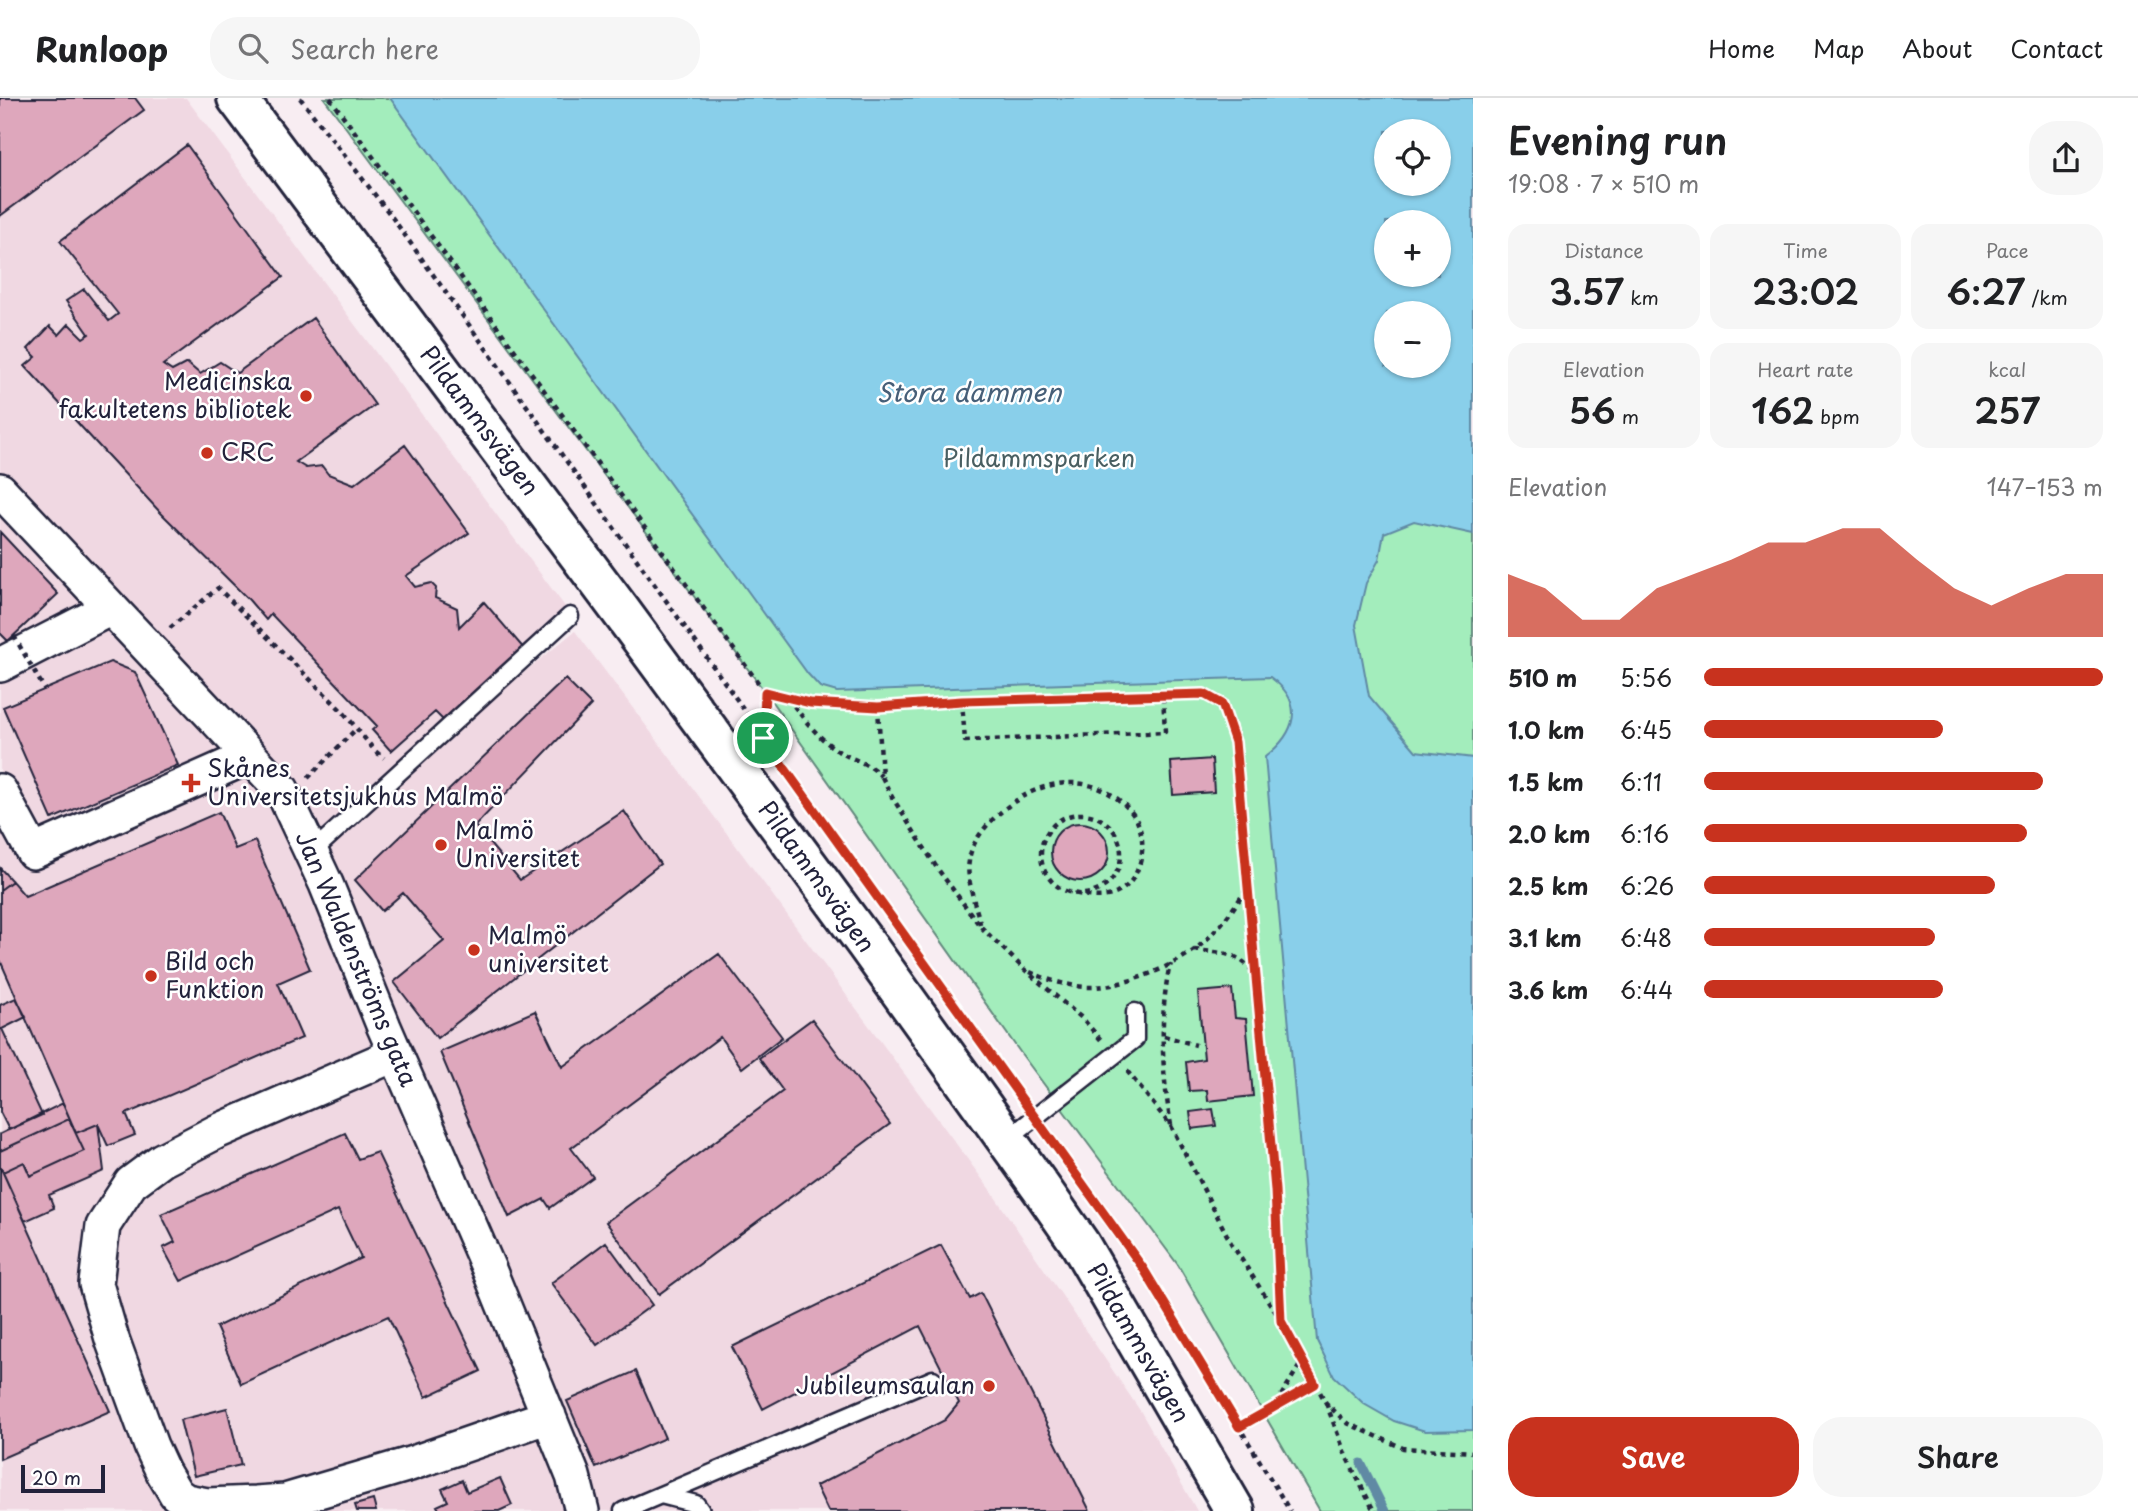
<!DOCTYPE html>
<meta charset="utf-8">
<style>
:root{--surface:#fff;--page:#f6f6f6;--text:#202124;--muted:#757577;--line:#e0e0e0;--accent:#c8321e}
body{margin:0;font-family:"Playpen Sans",sans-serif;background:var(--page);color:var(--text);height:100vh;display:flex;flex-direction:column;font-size:26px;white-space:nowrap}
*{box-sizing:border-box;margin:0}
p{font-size:23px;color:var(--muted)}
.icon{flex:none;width:38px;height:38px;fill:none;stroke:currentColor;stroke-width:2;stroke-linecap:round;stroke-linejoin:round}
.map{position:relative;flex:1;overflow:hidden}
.panel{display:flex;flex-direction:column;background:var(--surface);width:665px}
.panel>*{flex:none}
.tools{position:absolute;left:1374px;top:21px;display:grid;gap:14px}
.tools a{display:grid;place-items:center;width:77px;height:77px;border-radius:50%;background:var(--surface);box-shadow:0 2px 5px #0004;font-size:35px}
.scale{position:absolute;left:21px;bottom:18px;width:84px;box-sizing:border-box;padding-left:7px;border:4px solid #22223b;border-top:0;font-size:19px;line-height:24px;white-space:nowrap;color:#22223b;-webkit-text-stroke:5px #fff;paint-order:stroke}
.pin{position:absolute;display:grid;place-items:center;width:60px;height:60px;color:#fff;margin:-30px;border:4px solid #fff;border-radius:50%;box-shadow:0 2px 7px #0007}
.round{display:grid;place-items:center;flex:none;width:74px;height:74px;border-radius:28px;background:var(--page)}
.headline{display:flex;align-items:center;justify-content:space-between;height:119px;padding:0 35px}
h1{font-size:38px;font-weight:600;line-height:52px}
.stats{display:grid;grid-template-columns:repeat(3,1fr);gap:10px;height:119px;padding:7px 35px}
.stats div{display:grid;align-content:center;border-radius:18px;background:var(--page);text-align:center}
.stats b{font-size:35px;font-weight:600}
.stats small{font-size:19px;font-weight:400}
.stats p{font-size:19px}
.chart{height:196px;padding:14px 35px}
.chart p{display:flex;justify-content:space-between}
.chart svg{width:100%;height:126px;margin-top:7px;fill:var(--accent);opacity:.7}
.cta{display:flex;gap:14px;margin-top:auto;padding:14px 35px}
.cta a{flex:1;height:80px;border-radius:28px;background:var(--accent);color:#fff;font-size:28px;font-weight:600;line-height:80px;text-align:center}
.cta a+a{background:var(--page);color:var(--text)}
ul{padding:0 35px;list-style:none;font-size:23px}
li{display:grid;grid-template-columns:112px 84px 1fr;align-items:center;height:52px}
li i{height:18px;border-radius:9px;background:var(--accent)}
header{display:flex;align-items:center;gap:42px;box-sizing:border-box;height:98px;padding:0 35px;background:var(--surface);border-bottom:2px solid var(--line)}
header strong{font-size:33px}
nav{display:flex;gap:38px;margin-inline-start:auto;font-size:24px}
.search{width:490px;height:63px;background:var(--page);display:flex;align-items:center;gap:18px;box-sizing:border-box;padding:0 24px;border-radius:28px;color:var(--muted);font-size:26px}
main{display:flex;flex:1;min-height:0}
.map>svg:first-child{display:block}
</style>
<header>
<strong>Runloop</strong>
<div class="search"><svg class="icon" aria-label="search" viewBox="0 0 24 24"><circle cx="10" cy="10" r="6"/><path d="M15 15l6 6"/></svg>Search here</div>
<nav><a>Home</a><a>Map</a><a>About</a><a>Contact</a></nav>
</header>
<main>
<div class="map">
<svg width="1473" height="1413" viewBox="0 0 1473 1413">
<rect width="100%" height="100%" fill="#f8edf2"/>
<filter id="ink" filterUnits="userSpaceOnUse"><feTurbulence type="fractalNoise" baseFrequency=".0143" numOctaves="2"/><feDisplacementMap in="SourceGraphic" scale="14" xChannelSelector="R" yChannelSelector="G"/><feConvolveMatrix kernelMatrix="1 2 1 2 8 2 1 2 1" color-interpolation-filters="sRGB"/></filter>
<g filter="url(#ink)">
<!-- built -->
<path fill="#f0d8e2" d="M0,0h186l383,514 -229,209 235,-190 159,212 257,348 150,221 56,99h-1197z"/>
<!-- green -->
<path fill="#a3edbc" stroke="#62887c" stroke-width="2" fill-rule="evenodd" d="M324,0h1149v1413h-153l-142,-246 -158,-213 -255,-360zM1386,33h52v53h-52zM1386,124h52v53h-52zM1386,215h52v53h-52z"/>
<!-- water -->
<path fill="#89cfea" stroke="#608aa4" stroke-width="2" fill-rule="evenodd" d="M390,0h1083v436l-59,-13 -30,12 -5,27 -13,23 -10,42 13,71 47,55 57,7v672l-48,1 -31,-10 -30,-17 -30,-28 -17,-35 -52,-584c31,-24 41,-54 5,-80l-433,15 -17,-5 -12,-13zM1386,33h52v53h-52zM1386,124h52v53h-52zM1386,215h52v53h-52z"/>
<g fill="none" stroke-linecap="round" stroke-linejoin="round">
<!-- stream -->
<path stroke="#608aa4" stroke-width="9" d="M1361,1365l24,48"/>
</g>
<!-- building -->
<path fill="#dea7bc" stroke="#22223b" stroke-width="2" d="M0,0h135l9,12 -144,106z
M187,47l96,132 -120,88 9,6 15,-8 13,11 20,-12 17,11 76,-55 62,87 -79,57 10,6 16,-2 6,8 26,10 51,-39 64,88 -63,43 9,11 16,-4 5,5 -1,10 22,10 2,19 25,-25 41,48 -79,73 -11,-11 -44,39 -19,-21 5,-4 -106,-112 -5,6 -17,-20 -90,-89 -134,-145 11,-9 -8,-8 22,-23 9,9 10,-11 14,14 6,-4 -23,-33 18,-12 25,32 9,-7 -58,-73z
M0,434l58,62 -50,47 -8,-8z
M110,564l25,10 43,93 -126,54 -49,-112z
M565,581l26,26 -116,121 45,54 104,-69 36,53 -223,174 -43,-56 50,-41 -41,-48 -21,18 -27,-31z
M1212,661l2,33 -41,3 -2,-33z
M219,714l16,37 20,-8 55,128 -32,14 24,55 -176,76 9,21 -27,11 -10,-22 -22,9 -76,-173v-70l12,-9 13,15z
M1051 754a29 29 0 1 1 58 0a29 29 0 1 1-58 0Z
M0,770l12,13 -12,9z
M719,856l63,83 -40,31 -22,-31 -149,111 22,29 -43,31 -6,-9 -35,18 -69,-165 95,-41 27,56z
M1232,891l3,29 11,1 7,77 -45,5 -1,-11 -18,1 -3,-29 18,-3 -6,-67z
M16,900l10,19 -24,12 40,86 -33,15 -9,-18v-107z
M812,921l78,105 -231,170 -53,-72 177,-131 -24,-33z
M63,1005l13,30 22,-9 6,47 -55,24 5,13 -29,13 -25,-55v-32z
M1213,1011l3,17 -24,3 -2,-17z
M69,1021l15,32 -54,25 -6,-14 -21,10 -3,-6v-15z
M345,1035l13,26 19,-7 104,219 -55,26 -38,-81 -147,68 -25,-57 145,-69 -23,-48 -157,71 -18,-33 12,-6 -14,-28z
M0,1068l110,245 -110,48z
M606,1144l46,63 -55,40 -46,-62z
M941,1147l29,54 11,-6 109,218h-262l-12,-25 129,-66 14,-17 -39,-77 -157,83 -31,-62z
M636,1273l29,67 -69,30 -29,-67z
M227,1310l14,57 -47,11 -14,-56z
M500,1380l12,27 -13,6h-59l-3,-5 11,-5 -6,-12 20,-9 5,12z
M373,1402l3,11h-19l-2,-6z"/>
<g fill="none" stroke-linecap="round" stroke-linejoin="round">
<!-- service casing -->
<g stroke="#22223b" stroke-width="21">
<path id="service" d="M311,755l259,-237
M1006,1042l129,-101v-27
M661,1397l35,9 5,7
M623,1413l310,-132"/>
</g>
<!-- minor casing -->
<g stroke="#22223b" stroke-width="38">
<path id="minor" d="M0,392l282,300 44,94 58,143 104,240 85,209 9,35
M0,567l111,-57
M0,693l33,61 217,-96
M396,956l-180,78 -54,28 -31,23 -28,43 -7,58 16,55 39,107 12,26 13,22 10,7 21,4 49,-2 29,-2 125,-37 139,-48"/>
</g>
<!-- secondary casing -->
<g stroke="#22223b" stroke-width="44">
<path id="secondary" d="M237,0l383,512 246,334 175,244 39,56 155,267"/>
</g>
<!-- path -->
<path stroke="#22223b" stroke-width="4.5" stroke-dasharray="5 5" stroke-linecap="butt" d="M300,0l89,115 634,887
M330,0l435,594 45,11 68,4 84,-6 242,-7 18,10 13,38 40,448 6,131 45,82 21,20 56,25 70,4
M170,530l48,-40 126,125 31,38 9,7
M788,600c15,20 29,39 50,53 16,10 30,11 43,25
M962,603l3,40 200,-9 -2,-37
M878,609l4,70 10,20 45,71 43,58 45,44 58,49 18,21
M763,639l2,-45
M308,680l49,-50
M1041 756a40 40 0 1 1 80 0a40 40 0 1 1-80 0Z
M980,826c-2,-11 -6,-20 -8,-31 -2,-9 -5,-22 -3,-32 2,-24 29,-49 48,-61 38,-25 85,-24 115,13 18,23 12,66 -15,80 -15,7 -32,3 -47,-1
M1194,852c25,3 44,1 60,23
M1030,874c18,8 37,14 57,15 33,1 79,-17 106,-36 22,-16 38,-39 53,-61
M1164,938l32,9
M1127,973l44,55 60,117 49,76
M1171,1027c-9,-51 -12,-106 -2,-156l2,-5
M1046,1034l97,136 147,243
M1326,1305l20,53 28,55
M1276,1306l27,-44
M1239,1329l76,-43"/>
<!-- service -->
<use href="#service" stroke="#fff" stroke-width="16"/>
<!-- minor -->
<use href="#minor" stroke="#fff" stroke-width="33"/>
<!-- secondary -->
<use href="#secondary" stroke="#fff" stroke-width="38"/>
<!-- path-bridge -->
<path stroke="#22223b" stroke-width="4.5" stroke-dasharray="5 5" stroke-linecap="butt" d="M14,538l31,54"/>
</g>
</g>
<g fill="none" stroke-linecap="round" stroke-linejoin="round" filter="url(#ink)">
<!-- route casing -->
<g stroke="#fff" stroke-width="14">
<path id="route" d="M765,594l45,11 68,4 84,-6 242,-7 18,10 13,38 40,448 6,131 34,63 -76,43 -96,-159 -380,-530z"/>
</g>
<!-- route -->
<use href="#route" stroke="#c8321e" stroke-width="9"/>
</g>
<!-- markers -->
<g fill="#c8321e" stroke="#fff" stroke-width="2.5">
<circle cx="306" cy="298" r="7"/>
<circle cx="207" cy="355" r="7"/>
<path d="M187.5 674.5h7v7h7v7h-7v7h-7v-7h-7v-7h7z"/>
<circle cx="441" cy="747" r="7"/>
<circle cx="474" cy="852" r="7"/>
<circle cx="151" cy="878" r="7"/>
<circle cx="989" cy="1288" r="7"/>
</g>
<g text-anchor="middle" stroke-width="5" stroke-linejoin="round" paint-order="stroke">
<!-- poi labels -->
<g font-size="24" fill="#22223b" stroke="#fff" text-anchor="start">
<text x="292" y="292" text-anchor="end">Medicinska<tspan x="292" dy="28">fakultetens bibliotek</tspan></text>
<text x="221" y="363">CRC</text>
<text x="207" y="679">Skånes<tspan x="207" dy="28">Universitetsjukhus Malmö</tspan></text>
<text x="455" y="741">Malmö<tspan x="455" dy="28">Universitet</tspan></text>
<text x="488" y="846">Malmö<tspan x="488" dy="28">universitet</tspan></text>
<text x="165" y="872">Bild och<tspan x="165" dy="28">Funktion</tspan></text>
<text x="975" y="1296" text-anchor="end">Jubileumsaulan</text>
</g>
<!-- street labels -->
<g font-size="24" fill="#22223b" stroke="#fff">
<text transform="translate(479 323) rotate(53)" y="8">Pildammsvägen</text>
<text transform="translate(816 779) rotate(54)" y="8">Pildammsvägen</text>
<text transform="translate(356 861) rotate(67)" y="8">Jan Waldenströms gata</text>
<text transform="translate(1138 1245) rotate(60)" y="8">Pildammsvägen</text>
</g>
<!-- park labels -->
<g font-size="24" fill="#495f62" stroke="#fff">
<text x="1039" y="369">Pildammsparken</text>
</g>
<!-- water labels -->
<g font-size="26" font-style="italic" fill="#465f78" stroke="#fff">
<text x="969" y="304">Stora dammen</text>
</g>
</g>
</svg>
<div class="tools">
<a><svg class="icon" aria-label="locate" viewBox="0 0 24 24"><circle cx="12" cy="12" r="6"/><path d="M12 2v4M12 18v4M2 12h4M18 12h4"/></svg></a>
<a>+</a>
<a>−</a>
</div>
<div class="scale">20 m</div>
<div class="pin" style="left:763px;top:640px;background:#1e9e55"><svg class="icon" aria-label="arrive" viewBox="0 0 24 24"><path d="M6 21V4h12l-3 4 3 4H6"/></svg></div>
</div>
<section class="panel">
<div class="headline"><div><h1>Evening run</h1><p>19:08 · 7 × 510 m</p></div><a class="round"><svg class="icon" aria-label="share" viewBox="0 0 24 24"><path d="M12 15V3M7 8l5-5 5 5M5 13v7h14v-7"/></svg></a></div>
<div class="stats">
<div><p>Distance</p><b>3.57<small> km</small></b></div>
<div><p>Time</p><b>23:02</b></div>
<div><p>Pace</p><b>6:27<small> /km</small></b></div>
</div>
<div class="stats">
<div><p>Elevation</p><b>56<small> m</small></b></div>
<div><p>Heart rate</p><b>162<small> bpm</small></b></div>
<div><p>kcal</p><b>257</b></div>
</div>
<div class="chart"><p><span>Elevation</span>147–153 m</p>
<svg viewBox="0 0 160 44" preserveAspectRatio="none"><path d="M0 44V22L10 27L20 38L30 38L40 27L50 22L60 17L70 11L80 11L90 6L100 6L110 17L120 27L130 33L140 27L150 22L160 22V44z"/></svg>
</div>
<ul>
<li><b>510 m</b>5:56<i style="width:100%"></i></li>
<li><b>1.0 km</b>6:45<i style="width:60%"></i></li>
<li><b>1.5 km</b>6:11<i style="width:85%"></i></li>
<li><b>2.0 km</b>6:16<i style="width:81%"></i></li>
<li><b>2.5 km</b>6:26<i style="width:73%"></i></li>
<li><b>3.1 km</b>6:48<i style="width:58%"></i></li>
<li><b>3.6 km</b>6:44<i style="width:60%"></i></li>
</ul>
<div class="cta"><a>Save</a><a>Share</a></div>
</section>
</main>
